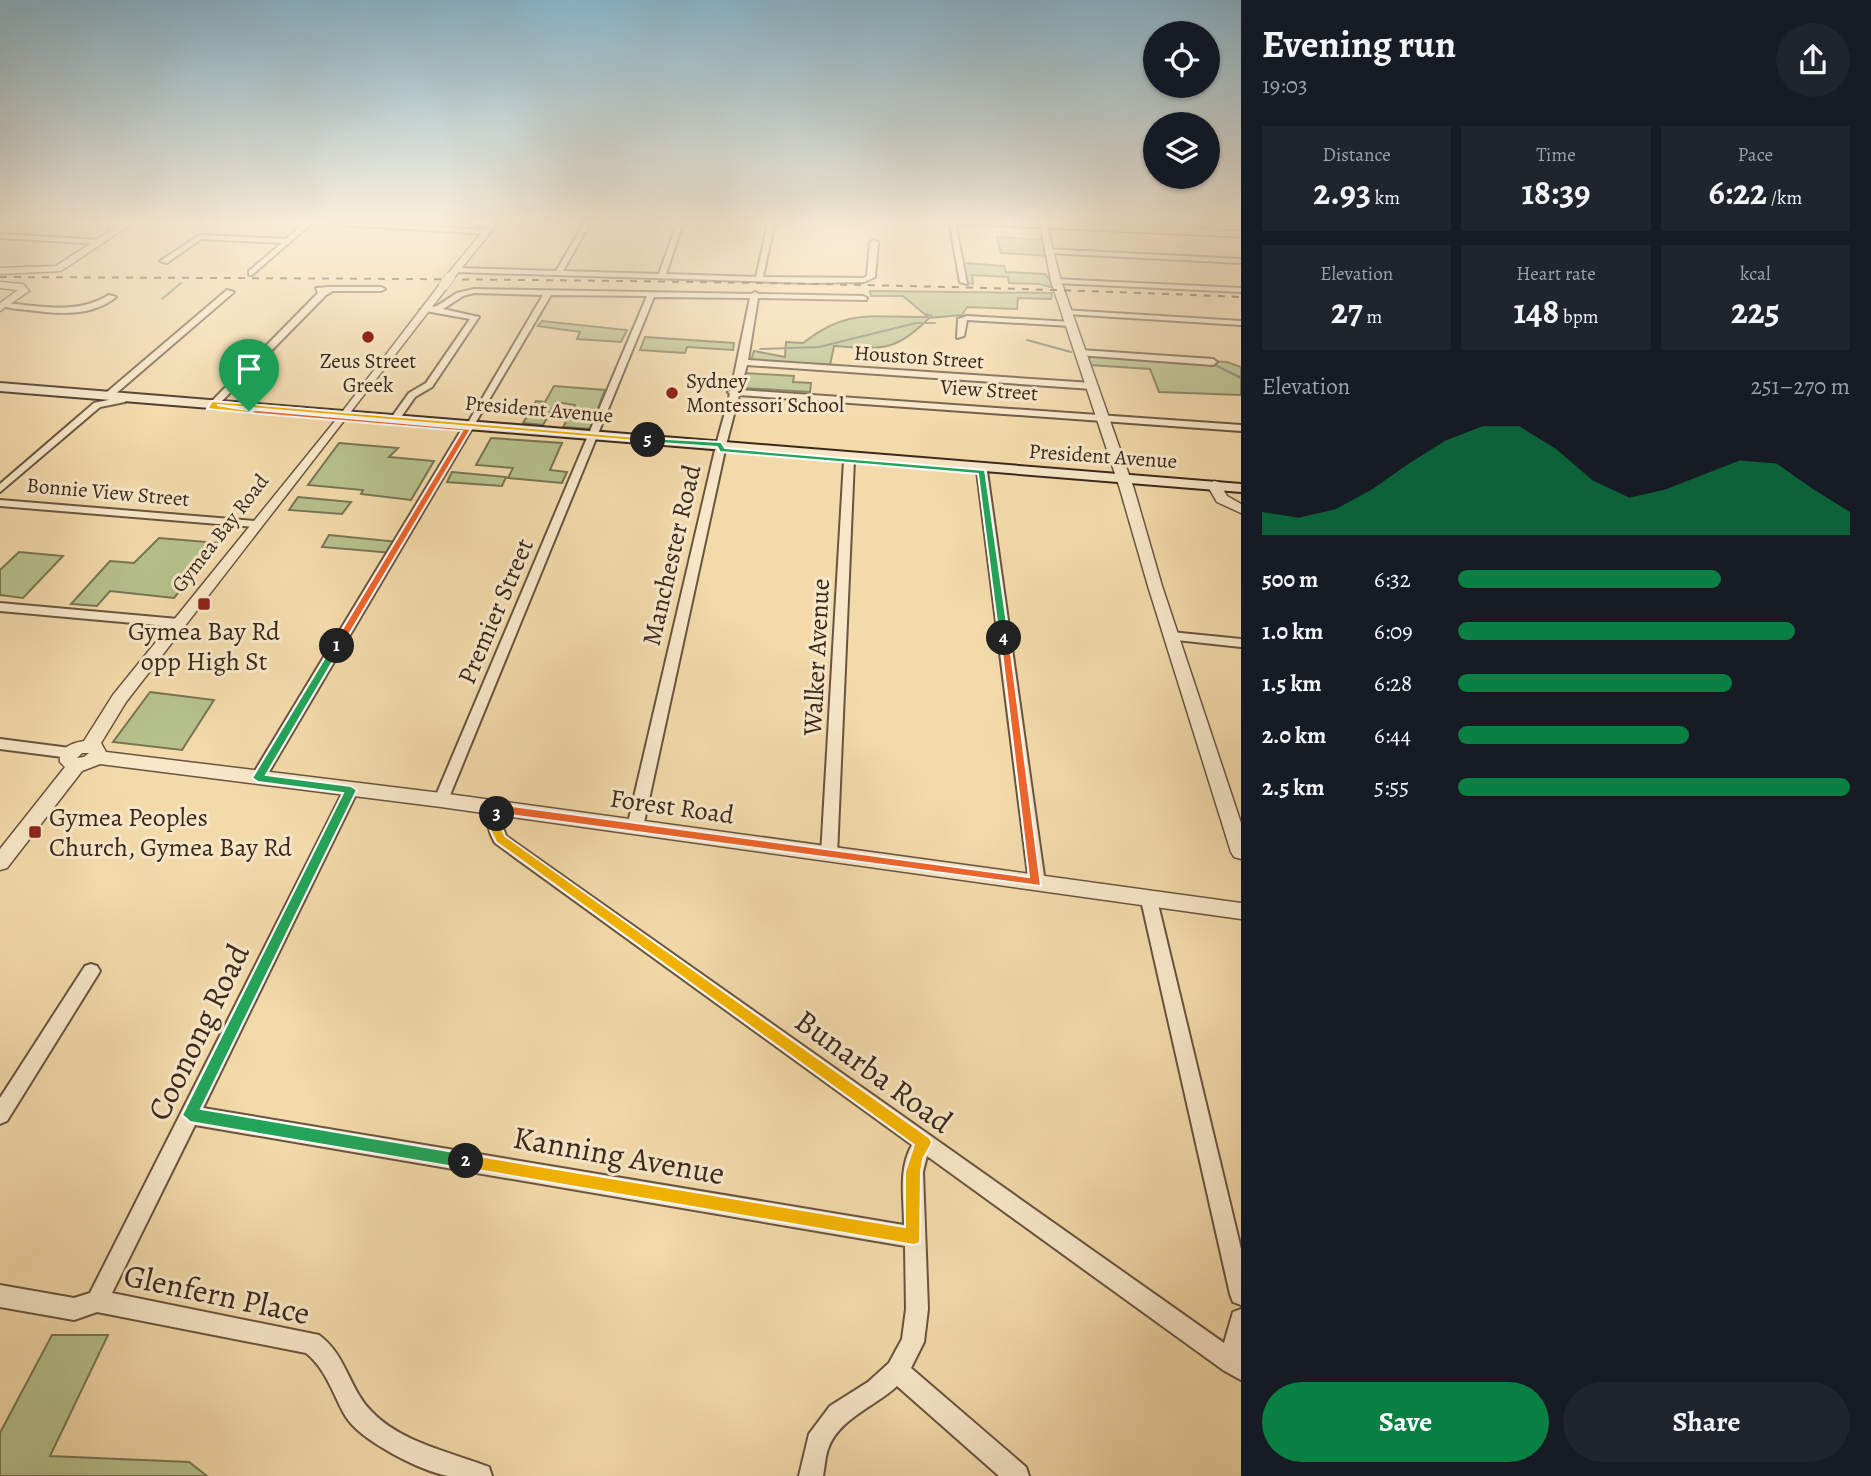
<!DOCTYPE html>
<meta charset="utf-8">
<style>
:root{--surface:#171b24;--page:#20242c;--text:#f1f3f6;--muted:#9ea1a6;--accent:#0b8043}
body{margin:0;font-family:Alegreya,serif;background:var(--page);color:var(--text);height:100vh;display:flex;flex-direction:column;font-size:26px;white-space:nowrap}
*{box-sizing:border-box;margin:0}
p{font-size:23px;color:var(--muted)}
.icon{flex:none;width:38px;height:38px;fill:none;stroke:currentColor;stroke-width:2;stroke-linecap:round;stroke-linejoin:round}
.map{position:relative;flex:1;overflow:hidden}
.details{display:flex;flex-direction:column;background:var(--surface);width:630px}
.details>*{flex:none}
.controls{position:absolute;left:1143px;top:21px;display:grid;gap:14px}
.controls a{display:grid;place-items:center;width:77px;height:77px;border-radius:50%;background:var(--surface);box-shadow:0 2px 5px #0004;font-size:35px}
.pin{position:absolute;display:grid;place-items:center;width:60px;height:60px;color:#fff;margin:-72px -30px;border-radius:50% 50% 50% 0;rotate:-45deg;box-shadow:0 0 7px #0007}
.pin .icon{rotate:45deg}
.km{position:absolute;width:35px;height:35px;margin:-18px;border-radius:50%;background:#222;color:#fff;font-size:19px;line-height:35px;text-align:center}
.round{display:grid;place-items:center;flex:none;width:74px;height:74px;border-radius:37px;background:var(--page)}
.summary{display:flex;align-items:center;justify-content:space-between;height:119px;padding:0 21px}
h1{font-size:38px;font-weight:700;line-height:52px}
.metrics{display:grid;grid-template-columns:repeat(3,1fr);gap:10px;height:119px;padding:7px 21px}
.metrics div{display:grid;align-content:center;border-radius:0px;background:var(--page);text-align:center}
.metrics b{font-size:35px;font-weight:700}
.metrics small{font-size:19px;font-weight:400}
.metrics p{font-size:19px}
.chart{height:196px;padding:14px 21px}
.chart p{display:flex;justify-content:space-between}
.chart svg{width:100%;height:126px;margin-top:7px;fill:var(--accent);opacity:.7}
.button{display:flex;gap:14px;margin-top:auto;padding:14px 21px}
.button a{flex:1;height:80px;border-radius:42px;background:var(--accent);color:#fff;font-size:28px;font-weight:700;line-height:80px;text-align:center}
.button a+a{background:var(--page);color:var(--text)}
ul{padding:0 21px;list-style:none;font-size:23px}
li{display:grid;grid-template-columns:112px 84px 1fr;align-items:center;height:52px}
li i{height:18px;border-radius:9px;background:var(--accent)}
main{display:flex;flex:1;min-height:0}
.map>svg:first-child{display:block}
</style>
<main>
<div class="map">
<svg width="1241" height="1476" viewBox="0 0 1241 1476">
<rect width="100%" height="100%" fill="#f3daaa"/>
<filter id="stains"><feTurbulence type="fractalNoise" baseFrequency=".00286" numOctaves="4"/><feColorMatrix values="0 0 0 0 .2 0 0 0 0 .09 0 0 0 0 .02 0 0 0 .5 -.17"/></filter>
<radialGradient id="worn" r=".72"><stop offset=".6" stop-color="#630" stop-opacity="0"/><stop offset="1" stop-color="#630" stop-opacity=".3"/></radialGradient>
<!-- green -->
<path fill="#b6c18c" stroke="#787454" stroke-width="2" d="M1075,220h166v7z
M997,237l48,3 4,16 -48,-3z
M963,263l41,3 2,6 39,2 13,15 -19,-5 -30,-1 -1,-6 -36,-2 1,9 -6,-1z
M870,291l182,2 -1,6 -33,-1 -1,11 -50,-2 -5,8 -33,3c-34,35 -49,31 -95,28l-4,19 -79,-5 3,-9 31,6 1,-15 17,1c45,-36 72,-25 125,-26l-25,-21h-32z
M542,321l85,9 -6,12 -44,-3 3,-7 -42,-6z
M645,337l89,6 -1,7 -46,-3 -2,6 -45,-3z
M1096,356l131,6 14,5v28l-82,-3 -9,-23 -60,-4 -2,-7z
M745,373l49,3 -1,6 18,1 -1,9 -66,-4z
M554,386l51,4 -15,39 -27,-2 12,-22 -19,-3 -13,23 -20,-2 13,-22 9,1z
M491,438l71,5 -12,27 17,2 -5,11 -54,-5 5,-10 -37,-3z
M339,443l59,5 -9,9 45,4 -23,39 -50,-6 2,-4 -55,-5z
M452,472l54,5 -4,9 -55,-4z
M298,497l53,5 -9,12 -53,-4z
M329,535l70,7 -6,11 -71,-6z
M159,538l60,5 -45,55 -64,-7 -13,15 -26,-2 39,-43 24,2z
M19,552l44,4 -40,42 -23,-3v-25z
M150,692l64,8 -32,50 -69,-8z
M52,1335h56l-58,121 139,6 18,14h-207v-43z"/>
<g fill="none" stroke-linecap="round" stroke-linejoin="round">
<!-- stream-far1 -->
<path stroke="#75806f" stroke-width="2" d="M162,299l19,-16
M927,314l5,2
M1027,340l44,12
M760,349l59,-2 97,-24h19"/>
<!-- stream -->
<path stroke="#75806f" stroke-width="2.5" d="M1211,363l30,15"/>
<!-- minor casing -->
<g stroke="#695440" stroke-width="4">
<path id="minor" d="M307,220l180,10 4,2 -4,2 -175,-11 -60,52h-3v-4l33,-28 -81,-4 -34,24 -7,-2 40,-26 86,4z
M586,220h6l-29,51 96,3 19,-54h6l-18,54 90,3 13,-57h6l-12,57 100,1 4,-2 3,-34 4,-2 4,2 -3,35 -11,5 -54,1 -354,-11 -4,-2 4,-2 100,3z
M949,220l6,1 12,63 -7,-2z
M0,234l100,6 4,2 -4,2 -100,-6z
M1045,249l196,10v4l-193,-10h-3z
M1053,279l188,9v4l-185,-9h-3z
M329,287h52l4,2 -4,2h-48l-7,4 -108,110h-6v-4l106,-108 -2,-5z
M474,289l277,5 4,-2 4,2 104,2 4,2 -1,2 -108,-2 -10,62 344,23 5,3 -5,3 -345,-24 -7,25 501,35v6l-502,-36 -13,50 -4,3 3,2 -82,377 -3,4h-10l-3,-4 88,-377 4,-3 -3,-2 14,-51 -2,-2 3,-2 19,-92 -96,-1 -206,503 -2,4h-10l-2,-4 213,-504 -96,-1 -288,487h-10l-2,-4 2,-4 209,-345 4,-3 77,-131 -69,-2 -11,3 -20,13 36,8 -47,70 -17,10 -16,23h-6l-2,-2 18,-25 17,-10 44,-64 -50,-9 17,-4 20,-13z
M227,290l7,2 -121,104h-6v-4z
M109,295l7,2c-24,20 -58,17 -88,13 -9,-1 -19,-1 -27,-5l4,-2c36,3 72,12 104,-8z
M1064,310l177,11v4l-174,-11h-3z
M967,316l104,6 4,2 -4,2 -104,-6 -3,16 -7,2 1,-19z
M1081,350l132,9 4,3 -4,3 -135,-10v-4z
M122,397l5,3 -2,2 -25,5 -100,85v-8l94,-81z
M849,457l5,3 -17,395 -2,4h-12l-2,-4 23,-395z
M982,468l5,3 58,412 -2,4 -6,2 -6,-2 -2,-4 -52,-412z
M0,500l255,21 6,3 -6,3 -255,-21z
M0,603l178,16 6,4 -6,4 -178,-16z
M1171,632l70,7v8l-74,-8 -2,-3z
M0,739l70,9 7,5 -7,5 -70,-9z
M351,785l5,1 2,4 -155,318 701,117c0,-26 -6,-56 8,-80l-417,-302c-8,-14 -9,-23 -2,-38h10l2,4 -3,16 4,11 718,507 9,-31 8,-3v71l-18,-10 -296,-214 -4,16 5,137 -4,33 -13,26 115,99 3,9h-30l-102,-90c-21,20 -59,33 -69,63 -3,8 -3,18 -5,27h-24l10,-42 21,-28 38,-24 21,-19 13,-24 4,-30 -1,-63 -710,-121 -83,168 207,42c28,21 29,52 52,76 29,31 79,41 118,56l3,9c-14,0 -30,0 -44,0 -27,-5 -87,-35 -102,-59 -13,-22 -19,-47 -40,-64l-209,-41 -23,8 -74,-13v-22l74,13 16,-5 254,-503 2,-4z
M1149,894l6,2 2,4 84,349v56l-8,-3 -3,-8 -89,-394 2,-4z
M91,964l6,2 3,5 -3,5 -90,145 -7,3v-26l85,-132z"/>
</g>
<!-- tertiary casing -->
<g stroke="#695440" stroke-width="3">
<path id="tertiary" d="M127,220h10l-76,51 -61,3v-6l56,-2z
M492,220h8l-47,59h-6v-4z
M1040,224l7,2 14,55 73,208 28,97 79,237v36l-7,-2 -3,-5 -83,-266 -28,-97 -69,-208z
M0,282l23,2 6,7 -29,20v-8l18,-13 -18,-2z
M441,283l8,2 -323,417 -25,41 5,9 335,41 800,110v16l-800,-112 -341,-43 -18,7 -75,97 -7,2v-21l65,-82 -5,-5c-2,-14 12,-19 24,-21l29,-46 226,-279zM82,753h7l-5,4 -7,1z
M1214,481l5,1 8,14 14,8v9l-24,-11 -10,-17z"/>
</g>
<!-- secondary casing -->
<g stroke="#3b281d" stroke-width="4">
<path id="secondary" d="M0,383l1241,101v8l-1241,-101z"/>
</g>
<!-- primary casing -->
<g stroke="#3b281d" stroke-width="3">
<path id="primary" d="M933,220h77l231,11v6l-302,-14z"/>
</g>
<!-- minor -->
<use href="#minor" fill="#f7e7c8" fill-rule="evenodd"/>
<!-- tertiary -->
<use href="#tertiary" fill="#f7e7c8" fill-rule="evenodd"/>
<!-- secondary -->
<use href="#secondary" fill="#f7e7c8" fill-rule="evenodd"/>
<!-- primary -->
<use href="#primary" fill="#eabd75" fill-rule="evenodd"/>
<!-- rail -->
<path stroke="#3b281d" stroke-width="2" stroke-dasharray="7 7" stroke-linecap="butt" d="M0,277c414,2 828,2 1241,20"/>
<!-- tertiary-bridge casing -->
<g stroke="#695440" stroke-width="11" stroke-linecap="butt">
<path id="tertiary-bridge" d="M444,285l6,-8"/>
</g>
<!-- tertiary-bridge -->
<use href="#tertiary-bridge" stroke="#f7e7c8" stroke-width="10"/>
</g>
<!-- sky -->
<linearGradient id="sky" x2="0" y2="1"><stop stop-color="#89b7ce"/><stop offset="0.52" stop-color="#faeed9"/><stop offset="1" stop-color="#faeed9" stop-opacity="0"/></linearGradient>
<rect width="1241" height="427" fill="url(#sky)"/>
<!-- split-1 -->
<path fill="#f0652b" stroke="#fff" stroke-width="2" d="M246,409l225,20 -130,219 -9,-2 130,-215 -213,-18z"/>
<!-- split-2 -->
<path fill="#22a559" stroke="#fff" stroke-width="2" d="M337,643l5,3 -76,129 85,11 6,4 -156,319 265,45 8,7 -8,8 -276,-47 -8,-7 161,-322 -85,-11 -6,-4 80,-132z"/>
<!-- split-3 -->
<path fill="#f5b400" stroke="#fff" stroke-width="2" d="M497,810l6,4 -3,11 5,11 425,302 2,5 -9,16 -2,13 -1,71 -6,2 -454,-78v-11l6,-2 439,73v-55l9,-27 -418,-303 -8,-17 4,-14z"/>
<!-- split-4 -->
<path fill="#f0652b" stroke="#fff" stroke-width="2" d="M1000,635l9,3 32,248 -538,-72 -6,4 -7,-4 4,-8 4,-2 531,73z"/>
<!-- split-5 -->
<path fill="#22a559" stroke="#fff" stroke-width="2" d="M648,438l73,4 4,6 260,22 24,168 -5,3 -5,-3 -21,-164 -258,-22 -3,-5 -72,-5z"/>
<!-- split-6 -->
<path fill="#f5b400" stroke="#fff" stroke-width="2" d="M212,401l436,37 4,2 -4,2 -431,-37 36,6 -4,2 -42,-4z"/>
<!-- markers -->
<g fill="#8f2418" stroke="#f7e7c8" stroke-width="2.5">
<circle cx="368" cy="337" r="7"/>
<circle cx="672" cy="393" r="7"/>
<rect x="197" y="597" width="14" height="14" rx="3.5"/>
<rect x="28" y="825" width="14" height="14" rx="3.5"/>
</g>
<g text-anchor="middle" stroke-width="6" stroke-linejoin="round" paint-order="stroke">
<!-- far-street labels -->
<g font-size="21" fill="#3b281d" stroke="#f7e7c8">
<text transform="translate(919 357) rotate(4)" y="7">Houston Street</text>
<text transform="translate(989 390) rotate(4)" y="7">View Street</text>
<text transform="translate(539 409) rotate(5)" y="7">President Avenue</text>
<text transform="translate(1103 456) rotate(4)" y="7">President Avenue</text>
<text transform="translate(108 492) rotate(5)" y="7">Bonnie View Street</text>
<text transform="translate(220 533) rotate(-52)" y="7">Gymea Bay Road</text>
</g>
<!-- far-poi labels -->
<g font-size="21" fill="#3b281d" stroke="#f7e7c8">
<text x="368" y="368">Zeus Street<tspan x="368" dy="24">Greek</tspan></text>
<text x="686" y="388" text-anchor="start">Sydney<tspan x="686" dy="24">Montessori School</tspan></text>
</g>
<!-- street labels -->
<g font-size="26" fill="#3b281d" stroke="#f7e7c8">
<text transform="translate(671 555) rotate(-77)" y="9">Manchester Road</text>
<text transform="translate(495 611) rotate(-67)" y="9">Premier Street</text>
<text transform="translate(816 657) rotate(-87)" y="9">Walker Avenue</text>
<text transform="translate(672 806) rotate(8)" y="9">Forest Road</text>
</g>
<!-- poi labels -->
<g font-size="26" fill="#3b281d" stroke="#f7e7c8">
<text x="204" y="640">Gymea Bay Rd<tspan x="204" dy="30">opp High St</tspan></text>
<text x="49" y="826" text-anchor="start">Gymea Peoples<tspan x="49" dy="30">Church, Gymea Bay Rd</tspan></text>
</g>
<!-- near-street labels -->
<g font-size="32" fill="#3b281d" stroke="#f7e7c8">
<text transform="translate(198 1032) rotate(-64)" y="11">Coonong Road</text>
<text transform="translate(874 1071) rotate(36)" y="11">Bunarba Road</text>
<text transform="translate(619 1155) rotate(10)" y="11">Kanning Avenue</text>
<text transform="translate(217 1294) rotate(12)" y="11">Glenfern Place</text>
</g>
</g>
<rect width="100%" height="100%" filter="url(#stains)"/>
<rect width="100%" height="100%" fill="url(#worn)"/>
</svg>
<div class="controls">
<a><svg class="icon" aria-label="locate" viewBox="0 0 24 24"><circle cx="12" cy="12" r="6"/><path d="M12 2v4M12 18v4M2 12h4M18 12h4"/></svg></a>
<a><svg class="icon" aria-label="layers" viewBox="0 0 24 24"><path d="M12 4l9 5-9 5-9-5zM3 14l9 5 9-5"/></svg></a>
</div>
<div class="pin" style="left:249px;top:411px;background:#1e9e55"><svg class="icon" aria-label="arrive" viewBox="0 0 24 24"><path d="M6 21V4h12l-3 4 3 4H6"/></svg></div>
<b class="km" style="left:337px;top:646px">1</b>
<b class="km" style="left:466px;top:1161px">2</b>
<b class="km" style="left:497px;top:814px">3</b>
<b class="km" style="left:1004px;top:638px">4</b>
<b class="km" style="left:648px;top:440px">5</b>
</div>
<section class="details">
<div class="summary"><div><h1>Evening run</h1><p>19:03</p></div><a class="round"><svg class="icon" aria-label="share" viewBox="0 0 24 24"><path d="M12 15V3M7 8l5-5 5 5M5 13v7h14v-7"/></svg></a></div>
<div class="metrics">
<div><p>Distance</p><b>2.93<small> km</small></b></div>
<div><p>Time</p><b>18:39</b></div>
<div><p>Pace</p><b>6:22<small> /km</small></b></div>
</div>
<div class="metrics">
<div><p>Elevation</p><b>27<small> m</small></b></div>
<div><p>Heart rate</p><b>148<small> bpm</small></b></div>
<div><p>kcal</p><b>225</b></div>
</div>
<div class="chart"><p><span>Elevation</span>251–270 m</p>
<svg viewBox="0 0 160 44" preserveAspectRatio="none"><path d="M0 44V36L10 38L20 35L30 28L40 19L50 11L60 6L70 6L80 14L90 25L100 31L110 28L120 23L130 18L140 19L150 28L160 36V44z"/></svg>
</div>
<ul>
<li><b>500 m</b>6:32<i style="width:67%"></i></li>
<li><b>1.0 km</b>6:09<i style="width:86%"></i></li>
<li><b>1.5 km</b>6:28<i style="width:70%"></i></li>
<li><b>2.0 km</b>6:44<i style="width:59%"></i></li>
<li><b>2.5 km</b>5:55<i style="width:100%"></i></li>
</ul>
<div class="button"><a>Save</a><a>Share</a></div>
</section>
</main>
